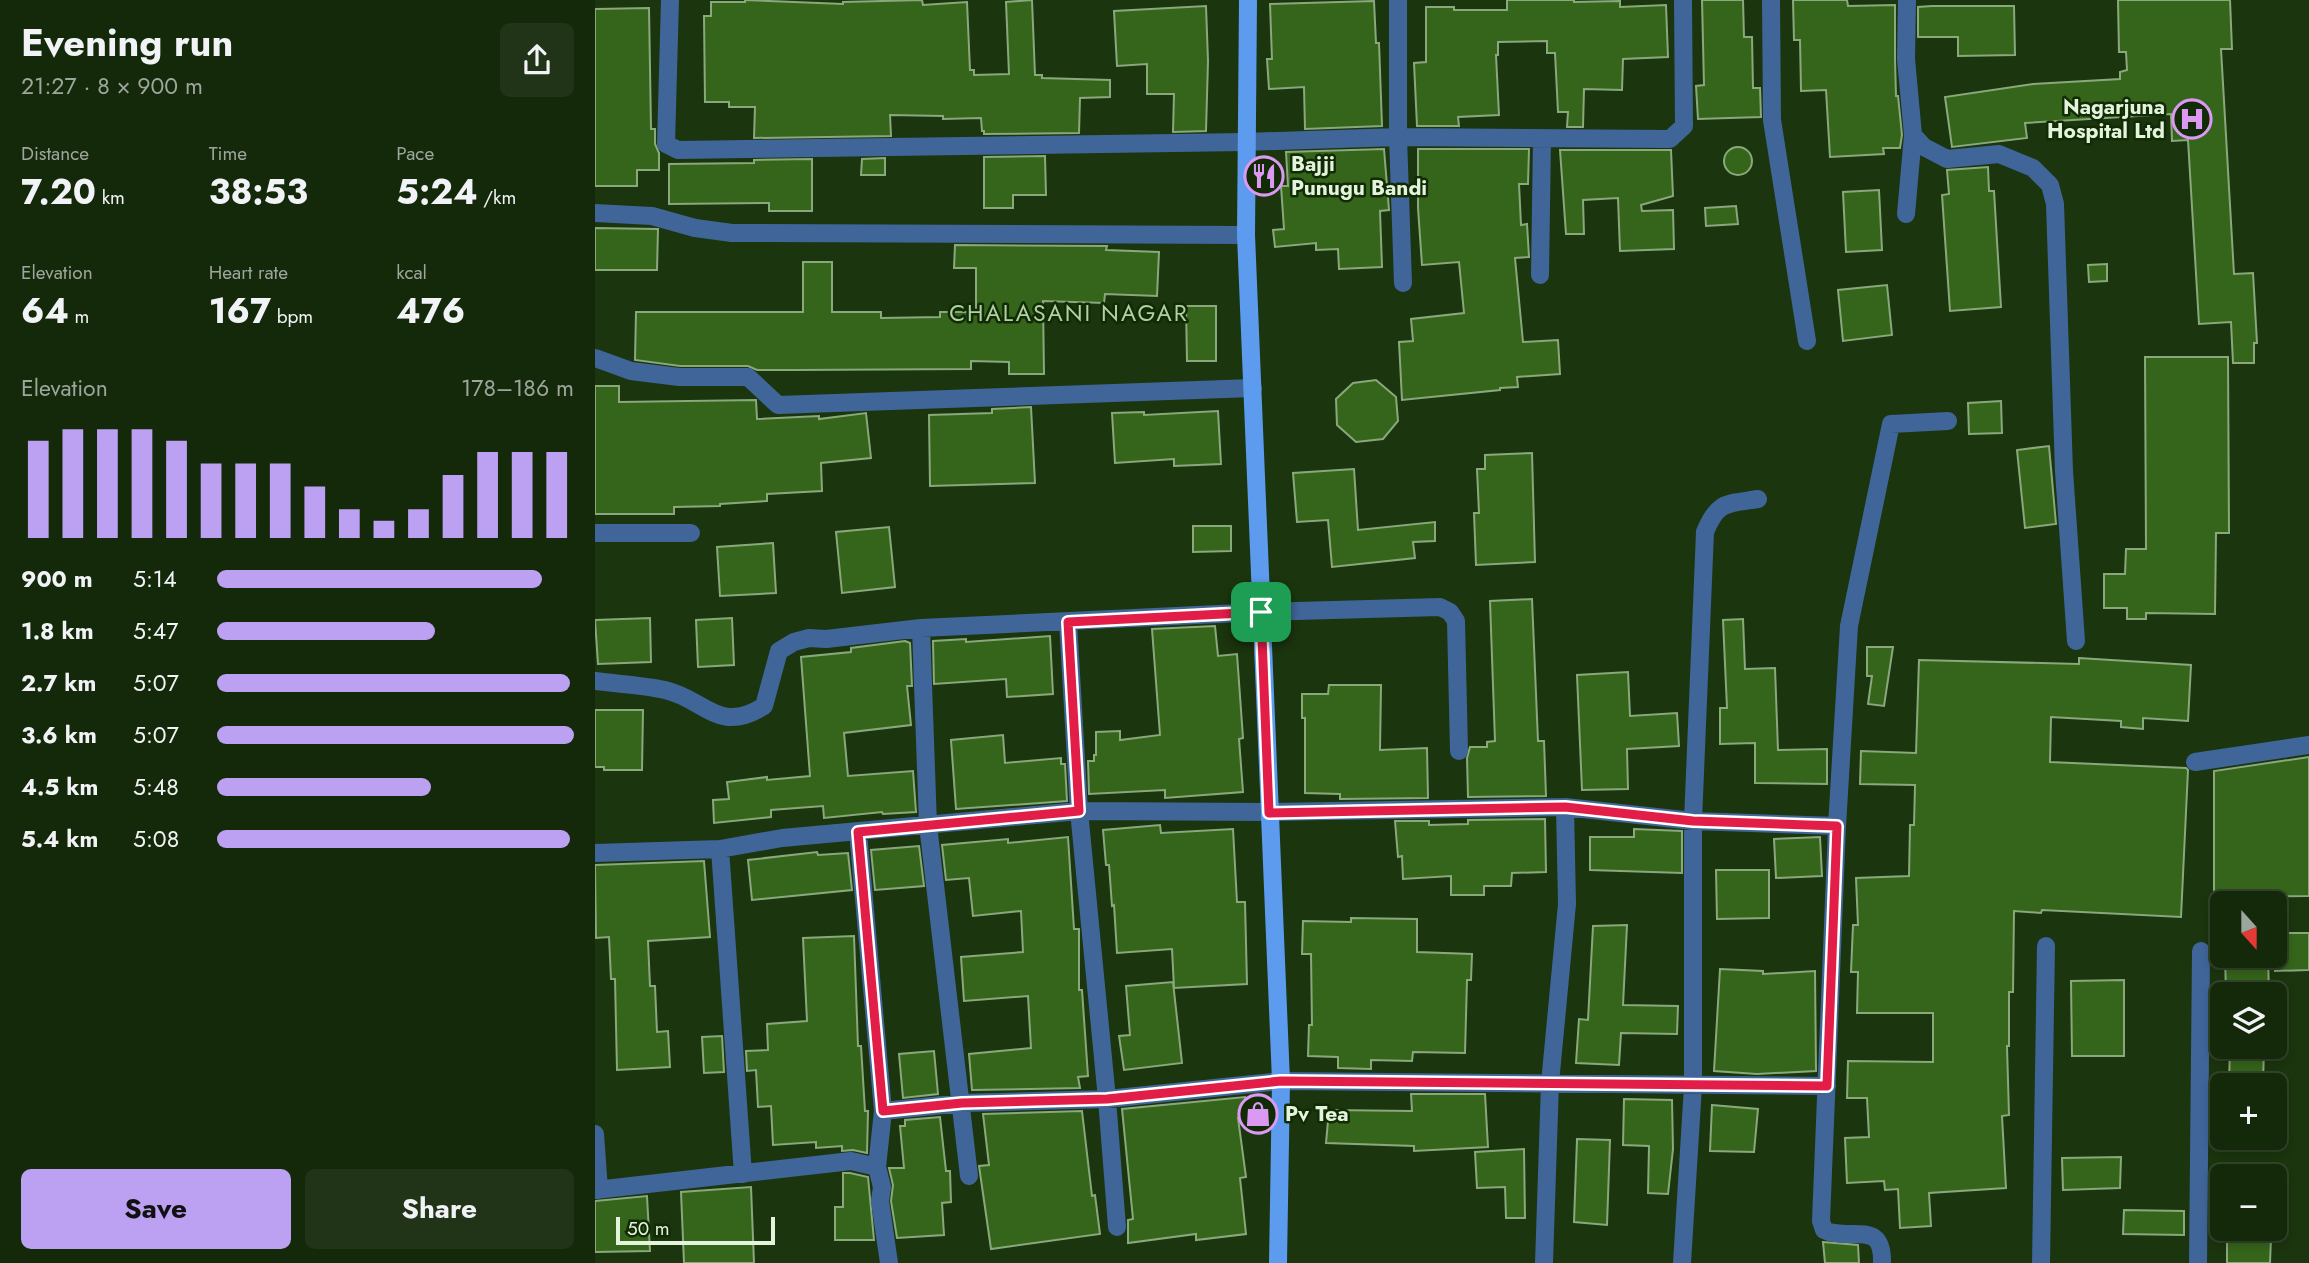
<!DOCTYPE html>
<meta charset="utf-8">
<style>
:root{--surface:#14280a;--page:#213418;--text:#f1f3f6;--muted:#9da69c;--line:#33442b;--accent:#bca0f2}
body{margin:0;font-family:Jost,sans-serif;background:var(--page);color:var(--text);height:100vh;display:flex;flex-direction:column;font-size:26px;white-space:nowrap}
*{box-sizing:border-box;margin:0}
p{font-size:23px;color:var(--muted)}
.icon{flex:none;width:38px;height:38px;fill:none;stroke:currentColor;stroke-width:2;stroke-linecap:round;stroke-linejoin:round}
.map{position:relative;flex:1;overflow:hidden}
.sheet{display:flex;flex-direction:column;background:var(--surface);width:595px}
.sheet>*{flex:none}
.needle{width:46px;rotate:159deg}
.tools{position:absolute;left:1615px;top:891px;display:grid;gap:14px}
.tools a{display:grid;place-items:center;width:77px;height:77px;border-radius:10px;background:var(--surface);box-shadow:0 4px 10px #0003,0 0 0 2px var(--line);font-size:35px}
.scale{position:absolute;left:21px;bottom:18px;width:159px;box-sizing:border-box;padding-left:7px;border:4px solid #e3f3dc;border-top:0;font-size:19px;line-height:24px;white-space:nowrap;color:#e3f3dc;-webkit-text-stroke:5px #112b04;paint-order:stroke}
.pin{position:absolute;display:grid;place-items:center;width:60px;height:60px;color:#fff;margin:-30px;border-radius:14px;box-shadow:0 4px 10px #0006}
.round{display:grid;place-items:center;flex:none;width:74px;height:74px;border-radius:10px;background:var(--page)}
.headline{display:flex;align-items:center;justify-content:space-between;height:119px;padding:0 21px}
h1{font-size:38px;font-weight:700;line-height:52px}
.figures{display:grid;grid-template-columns:repeat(3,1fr);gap:10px;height:119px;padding:7px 21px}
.figures div{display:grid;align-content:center}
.figures b{font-size:35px;font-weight:700}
.figures small{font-size:19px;font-weight:400}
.figures p{font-size:19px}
.chart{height:196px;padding:14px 21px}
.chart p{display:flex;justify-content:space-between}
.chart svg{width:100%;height:126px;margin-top:7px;stroke:var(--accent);stroke-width:6}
.button{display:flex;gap:14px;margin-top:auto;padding:14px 21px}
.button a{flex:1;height:80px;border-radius:10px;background:var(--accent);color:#111;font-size:28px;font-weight:700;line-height:80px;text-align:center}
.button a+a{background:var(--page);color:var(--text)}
ul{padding:0 21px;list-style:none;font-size:23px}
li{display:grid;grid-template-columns:112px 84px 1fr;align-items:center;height:52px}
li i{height:18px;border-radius:9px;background:var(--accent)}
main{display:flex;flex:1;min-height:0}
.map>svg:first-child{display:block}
</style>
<main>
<section class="sheet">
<div class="headline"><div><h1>Evening run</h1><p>21:27 · 8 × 900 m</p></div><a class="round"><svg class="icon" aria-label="share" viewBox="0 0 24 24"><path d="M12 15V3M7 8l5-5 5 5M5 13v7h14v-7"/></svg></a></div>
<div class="figures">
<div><p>Distance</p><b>7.20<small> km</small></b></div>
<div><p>Time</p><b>38:53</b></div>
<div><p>Pace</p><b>5:24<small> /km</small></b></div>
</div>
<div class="figures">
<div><p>Elevation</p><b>64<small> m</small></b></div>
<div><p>Heart rate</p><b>167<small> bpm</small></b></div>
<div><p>kcal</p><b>476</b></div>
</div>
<div class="chart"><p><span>Elevation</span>178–186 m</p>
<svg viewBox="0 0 160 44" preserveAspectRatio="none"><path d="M5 44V10M15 44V6M25 44V6M35 44V6M45 44V10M55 44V18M65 44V18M75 44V18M85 44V26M95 44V34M105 44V38M115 44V34M125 44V22M135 44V14M145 44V14M155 44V14"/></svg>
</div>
<ul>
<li><b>900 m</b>5:14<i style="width:91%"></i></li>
<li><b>1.8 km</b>5:47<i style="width:61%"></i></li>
<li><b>2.7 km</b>5:07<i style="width:99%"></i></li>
<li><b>3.6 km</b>5:07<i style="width:100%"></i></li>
<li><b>4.5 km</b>5:48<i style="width:60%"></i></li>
<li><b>5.4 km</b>5:08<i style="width:99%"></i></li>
</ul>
<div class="button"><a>Save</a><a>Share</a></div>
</section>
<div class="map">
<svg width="1714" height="1263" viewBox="0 0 1714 1263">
<rect width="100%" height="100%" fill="#1b350e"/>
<!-- building -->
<path fill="#35651b" stroke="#89a87c" stroke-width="2" d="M150,0l98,4v-2l79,-2 1,5 44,-3 3,68h4v5l35,-1 -3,-72 26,-2 3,75h7v3l68,2v17l-30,1 -1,35 -95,1v-3h-2l-1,-13 -38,1v-3l-53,-1 1,21 -137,2 1,-31h-26v-5h-24l-1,-86h7v-14h34z
M912,0h67v2l46,-1v6l46,-2 2,52 -45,2 -1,31 -38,-1 -1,38h-16l1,-15h-10l-3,-59h-8v-12l-49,1v13h-2l3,60 -41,2 1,9h-42l-3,-63 12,-1v-55h28v3h53z
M1107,0h41l1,37h8l1,51h7l1,29 -63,2 -2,-33 8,-1z
M1198,0h54l1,6 47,-1v55l1,36h2l4,39 -2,13h-17l1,6 -54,3 -4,-67 -25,1 -1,-51h-6z
M1523,0h112l2,49h-11l13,225 19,-1 4,70h-3v20h-21l-2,-41 -32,2 -11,-184 -16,1 -1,-27 -146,9 2,15 -75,9 -7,-50 88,-13 87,-5v-7l7,-2 -1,-18h-7z
M779,1l2,42h3l3,83 -77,3 -1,-42 -35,2 -2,-30h5l-2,-55z
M611,6l2,55 -2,70 -33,1 1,-38h-27v-30l-30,2 -3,-55z
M1337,6h82l1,49 -57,1v-19h-40v-30z
M54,8l2,121h4v15l4,9v17h-22v16h-42v-177z
M1129 161a14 14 0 1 1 28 0a14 14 0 1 1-28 0Z
M789,149l5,61 -9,1 2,56 -43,2 -1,-20 -22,1v-7l-41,4 -2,-17 11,-1 -3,-43h7l-2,-34z
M823,149h111l-1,35h-9l2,41 6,-1 2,33 -14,1 8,84 35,-2 2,34 -43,3 1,10 -18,1v2l-98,10 -3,-58 14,-1 -2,-22 53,-6 -5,-51 -37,3 -4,-57z
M965,150h111l2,46 -32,9 1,6 31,-1 1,39 -54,2 -2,-53 -35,2 1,34h-18z
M450,156l1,39h-33v13h-29v-51z
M290,158v17h-24l1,-16z
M217,159v52h-43v-8l-100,1v-40l85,-1v-3z
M1393,167l1,24h5l7,116 -51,4 -8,-116 7,-1 -2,-24z
M1284,190l3,60 -36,2 -3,-60z
M1141,206l2,18 -32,2 -1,-18z
M0,228l63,1 -1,41h-62z
M360,245l152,1 -1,4 53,2 -2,44 -52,-2 -1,9 -61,-2 1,73h-35v-12l-38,-1v8l-174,1h-40l-9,-4h-68l-45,-6 1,-48h167v-50h29v50h49v6l59,-1v-5h36v-44h-22z
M1512,264v17l-18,1 -1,-17z
M1292,285l5,50 -49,6 -5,-51z
M591,306h30v55h-29z
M1550,357h83l1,176h-13l-1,81 -69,-1v6h-19v-11h-23v-34h21l1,-25h20z
M781,380l20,17 2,24 -15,18 -27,3 -19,-17 -1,-26 17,-16z
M0,386h24v16l137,-2 1,19 62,-3v3l47,-6 5,45 -50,5 1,28 -55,3v7l-47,3v2l-46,1v7h-79z
M1406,401l1,32 -33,1 -1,-31z
M436,407l4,76 -105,3 -1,-71 63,-2v-4z
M623,411l3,53 -47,2v-7l-59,4 -3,-50 32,-1v3z
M1454,446l7,78 -31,4 -8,-78z
M937,453l3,109 -59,3 -2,-52h5l-2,-44h8v-14z
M759,469l4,61 77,-8v19l-22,1 2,16 -83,9 -4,-47 -31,2 -4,-49z
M598,526h38v25l-38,1z
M294,527l6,60 -53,6 -6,-61z
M178,543l3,50 -56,3 -3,-49z
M937,599l6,142h6l2,55 -78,1 -1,-39 3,-11h17v-5l8,-1 -5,-140z
M55,618l1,44 -53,2 -3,-44z
M137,618l2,47 -36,2 -2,-47z
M1148,619l2,50 30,-1 3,82 49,-1v35l-72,-1v-40l-35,1v-36h7l-4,-88z
M620,626l3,30 19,-2 6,84 -4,1 4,53 -78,6v-8l-76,4 -1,-33h6v-6h2v-23l24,-1v9l40,-5 -8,-106z
M455,636l3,58 -46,3 -1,-18 -72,5 -1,-43 33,-2v3z
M310,641l5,2 2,43h-5l4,39 -67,8 4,43 65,-5 3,41 -33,2 -1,-2 -58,6 -1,-12 -52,4v7l-57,6 -1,-23 16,-1 -2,-17 40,-5v3l43,-4 -9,-119 50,-5v-4z
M1272,647h26l-9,59 -16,-2 4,-28h-5z
M1484,658l112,7 -3,56 -45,-3v11l-22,-2v-6l-70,-4 -1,45 136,6 2,2 -7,147 -139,-7 -1,3 -27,-2 -1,81h-4v54h-2l2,69 -7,1 4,72 -77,5 2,33 -31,2 -2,-39 -13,1 -1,-9 -37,2 -2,-45 24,-1 -2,-39h-20l1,-37 85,1v-49h-76l1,-41h-7l2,-47h5l-2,-47 53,-2 1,-51h4l1,-40 -55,-1 1,-33 55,2 3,-93 160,4z
M1033,672l2,44 47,-3 2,33 -52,3 1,40 -46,1 -5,-115z
M734,685h52l-1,65 47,-2 1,50 -88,1v-5l-35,-1v-75h-3v-24h26z
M0,710h48l-1,60h-38v-3h-9z
M408,735l2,28 56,-5v6h4l2,37 -111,8 -5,-69z
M1714,757v139l-95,1v-126z
M950,819l1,53 -34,1 -1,13h-27v9h-33v-19l-48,3 -1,-23 -4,1 -3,-36h34v4l39,-1v-4z
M565,825l1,8 72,-4 4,73h8l2,82 -73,4 -2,-39 -55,4 -3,-48 -2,1 -3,-41h-3l-3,-35z
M1039,829l48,2v42l-92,-3v-33h44z
M473,837l6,92h5v61h3l6,86 -10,1 2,11 -108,2 -3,-36 62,-6 -3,-52 -64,5 -3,-44 62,-5 -2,-41 -48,5 -4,-38 -23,2 -4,-35 66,-6v4z
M1225,837l2,39 -46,2 -2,-39z
M324,846l5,40 -49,4 -4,-40z
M222,852l1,3 30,-2 4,37 -100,10 -4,-40z
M109,861l6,76 -62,4 2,45h5l2,46 11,-1 2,36 -53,3 -2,-91h-4l-2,-42 -13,1 -1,-73z
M1121,870h53v48l-52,1z
M756,918l66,1v33l55,2 -1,26h-4l-2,73 -52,-1 -1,9 -41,-1v9l-33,-1v-11l-30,-1 1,-31h3l-1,-71h-9l1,-33 48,1z
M1032,925l-4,80 55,1 -1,28 -56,-1 -2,32 -43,-2 3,-44 9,1 5,-94z
M1680,933h34v37l-34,1z
M259,936l4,110h3l4,65h3l-1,42 -14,-3 -11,1v-5l-26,2v-6l-43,3 -2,-39 -13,1 -2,-37 -9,1 -1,-20 22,-1 -1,-26 40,-3 -4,-83z
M1630,956h43l1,38h-43z
M1125,969l43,2v3l52,-3 1,100 -59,3 -43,-3z
M1529,980v76h-52l-1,-75z
M578,982l9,81 -58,7 -5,-34 11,-1 -4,-49z
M127,1036l2,36 -20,1 -2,-36z
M1635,1046h34l-1,39h-34z
M339,1051l4,43 -35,4 -4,-44z
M816,1094h74l3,53 -74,4v-5l-88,-3 3,-33 83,1z
M650,1097l2,20 -9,1 8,59 -6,1 6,56 -50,6v-6l-68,9v-23l5,-1 -11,-110z
M1029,1099l48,1 1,49 -5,45 -20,-1 1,-47 -26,-1z
M1117,1105l46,4 -4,43 -44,-1z
M487,1111l10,85 3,-1 5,39 -109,15 -12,-83 10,-1 -6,-51z
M345,1117l6,54h4l1,31 -9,1 2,32 -47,3 -6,-37 2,-16 -4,-17h15l-4,-42h5v-6z
M982,1139l33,1 -3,85 -33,-3z
M929,1149l1,69h-19l-1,-31 -28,1 -2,-36z
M1526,1157l-1,31 -57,2 -1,-32z
M248,1173h7l18,4 6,63h-39v-33h8z
M156,1187l3,76h-70l-3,-71z
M52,1196l3,55 -55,1v-51z
M1529,1210l60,1v24l-61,-1z
M1632,1237l44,1 -1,25h-43z
M1228,1242l35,3 1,18h-34z"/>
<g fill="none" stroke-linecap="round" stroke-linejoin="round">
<!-- minor -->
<path stroke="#406599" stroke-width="18" d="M75,0l-4,144 12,6 567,-8 153,-5 272,2 14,-13 -1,-126
M803,0v137l5,146
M1176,0l1,120 35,221
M1318,135l11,12 23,12 52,-5 34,14 17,17 5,19 9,267 12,170
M0,213l57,3 43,12 37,5 514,2
M1311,214l7,-79 -7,-76 1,-59
M945,275l2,-137
M0,358l36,13 48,6h69l30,28 475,-17
M0,533h96
M473,622l11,189 28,288 10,128
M326,628l7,197 41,351
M0,681c23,3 47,4 70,9 40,9 53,45 99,16l15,-55 15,-9 15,-4 17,1 95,-11 340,-16 179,-5 10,5 6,9 3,130
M1600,762l114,-17
M1242,826l12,-200 42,-202 57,-3
M263,832l25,279
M125,849l23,325
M0,853l125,-4 62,-11 297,-27 190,1 296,-5 128,14 144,5 -16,395 3,9 5,2c28,7 54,-10 53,31
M0,1134l4,56
M0,1190l256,-29 26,6
M294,1263l-9,-62 2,-14 -5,-20 6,-56 79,-8 145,-4 174,-18 546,5
M949,1263l6,-180 17,-179 -2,-97
M1087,1263l11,-177v-265l12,-289c13,-32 23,-28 53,-33
M1446,1263l5,-317
M1603,1263l3,-312"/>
<!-- major -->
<path stroke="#5d9bef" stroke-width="18" d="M653,0l-2,235 35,846 -3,182"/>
</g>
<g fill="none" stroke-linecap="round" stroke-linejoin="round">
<!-- route casing -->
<g stroke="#fff" stroke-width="14">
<path id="route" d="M666,612l8,201 296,-6 128,14 144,5 -10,260 -546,-5 -174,18 -145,4 -79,8 -25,-279 221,-21 -11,-189z"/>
</g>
<!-- route -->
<use href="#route" stroke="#e11d48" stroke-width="9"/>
</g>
<!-- icons -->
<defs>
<g id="hospital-ring" transform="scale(2.0125)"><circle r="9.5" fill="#112b04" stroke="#dc99f4" stroke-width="1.5"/><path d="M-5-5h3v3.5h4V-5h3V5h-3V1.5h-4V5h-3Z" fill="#dc99f4"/></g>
<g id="restaurant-ring" transform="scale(2.0125)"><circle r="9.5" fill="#112b04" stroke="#dc99f4" stroke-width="1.5"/><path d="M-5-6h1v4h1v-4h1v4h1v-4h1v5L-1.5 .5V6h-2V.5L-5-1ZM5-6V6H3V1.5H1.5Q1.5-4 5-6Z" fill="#dc99f4"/></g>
<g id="shop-ring" transform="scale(2.0125)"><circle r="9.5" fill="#112b04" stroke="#dc99f4" stroke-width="1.5"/><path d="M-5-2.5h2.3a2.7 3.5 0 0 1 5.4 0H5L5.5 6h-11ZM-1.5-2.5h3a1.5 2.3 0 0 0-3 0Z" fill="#dc99f4"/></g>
</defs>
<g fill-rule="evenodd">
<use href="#hospital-ring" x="1597" y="119"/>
<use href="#restaurant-ring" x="669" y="176"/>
<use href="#shop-ring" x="663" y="1114"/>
</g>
<g text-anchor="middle" stroke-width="5" stroke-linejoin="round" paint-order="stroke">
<!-- poi labels -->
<g font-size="21" font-weight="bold" fill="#e3f3dc" stroke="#112b04" text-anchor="start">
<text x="1570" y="114" text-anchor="end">Nagarjuna<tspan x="1570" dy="24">Hospital Ltd</tspan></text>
<text x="696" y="171">Bajji<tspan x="696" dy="24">Punugu Bandi</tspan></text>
<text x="690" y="1121">Pv Tea</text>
</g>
<!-- neighbourhood labels -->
<g font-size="23" letter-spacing="2" fill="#b1d1a4" stroke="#112b04">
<text x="474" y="321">CHALASANI NAGAR</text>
</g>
</g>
</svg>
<div class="tools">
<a><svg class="needle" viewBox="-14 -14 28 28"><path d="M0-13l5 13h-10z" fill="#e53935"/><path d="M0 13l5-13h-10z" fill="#9da69c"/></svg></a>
<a><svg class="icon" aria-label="layers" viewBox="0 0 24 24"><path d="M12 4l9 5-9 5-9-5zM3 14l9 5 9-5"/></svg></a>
<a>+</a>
<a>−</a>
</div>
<div class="scale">50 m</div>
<div class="pin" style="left:666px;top:612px;background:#1e9e55"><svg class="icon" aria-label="arrive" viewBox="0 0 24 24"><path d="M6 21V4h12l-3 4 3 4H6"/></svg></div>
</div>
</main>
